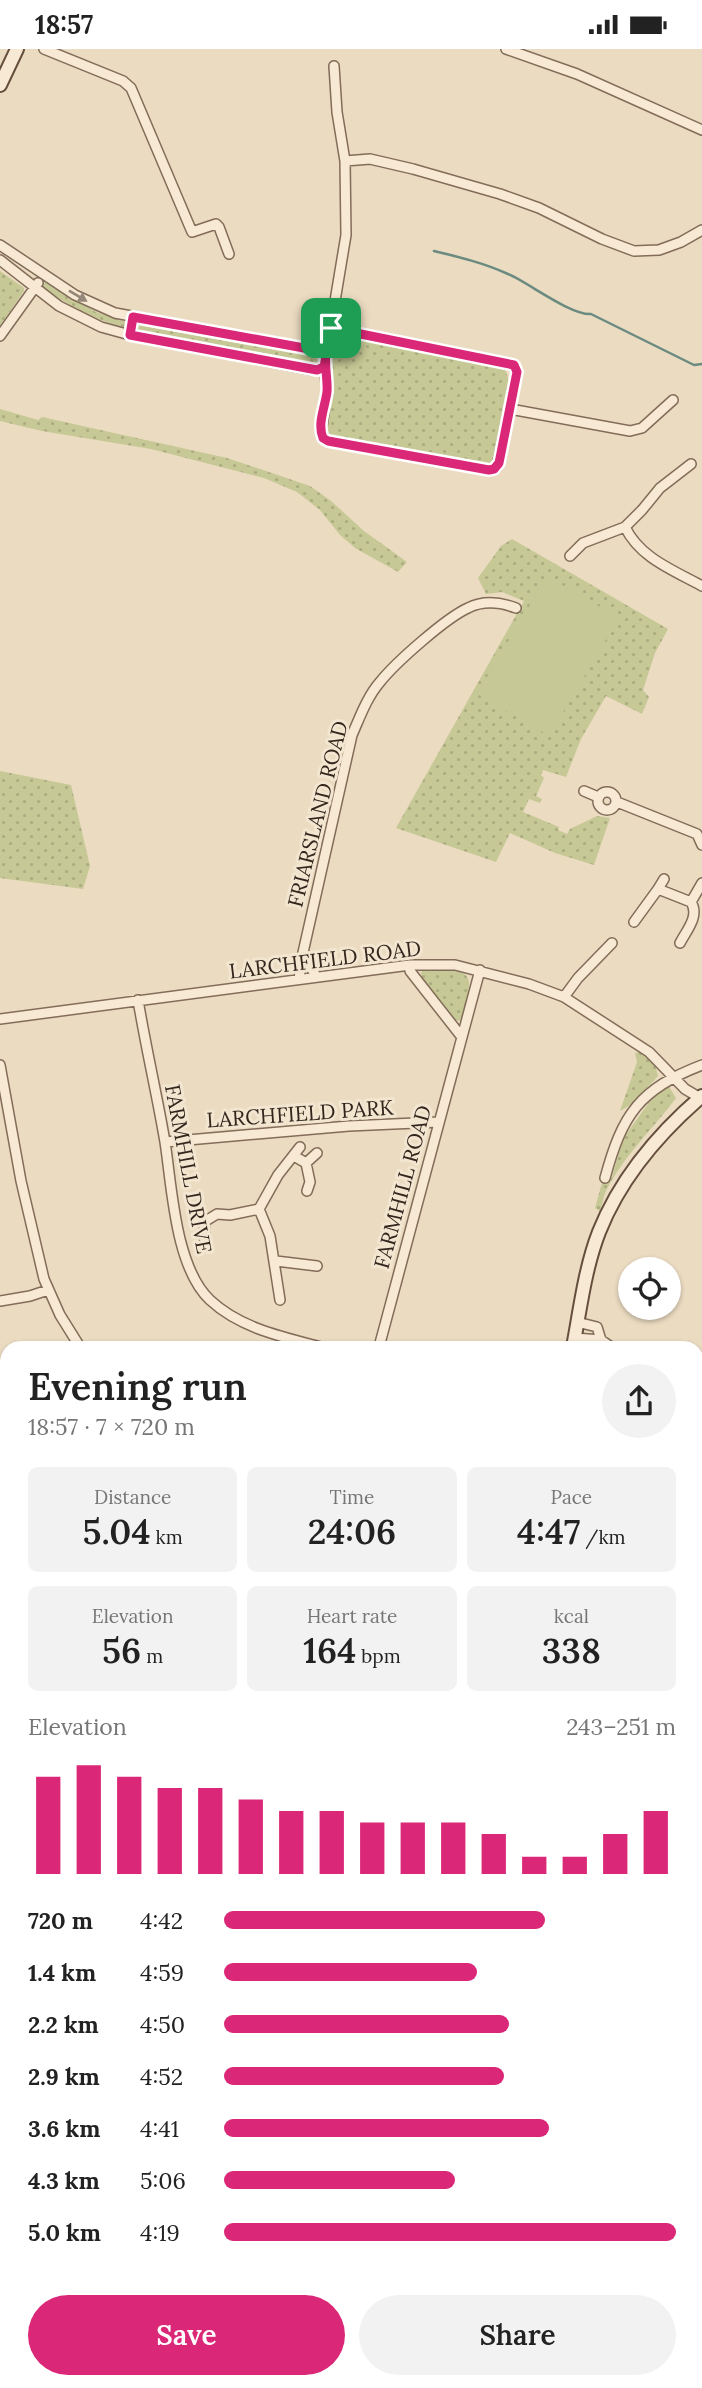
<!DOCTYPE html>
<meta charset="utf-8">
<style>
:root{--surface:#fff;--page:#f2f2f2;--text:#222;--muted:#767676;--accent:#db2777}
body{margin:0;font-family:Lora,serif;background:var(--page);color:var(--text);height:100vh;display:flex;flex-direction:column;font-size:26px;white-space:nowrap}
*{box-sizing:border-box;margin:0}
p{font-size:23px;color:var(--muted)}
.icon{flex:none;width:38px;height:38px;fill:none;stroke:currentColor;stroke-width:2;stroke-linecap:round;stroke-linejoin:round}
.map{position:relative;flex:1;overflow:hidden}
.side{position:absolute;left:0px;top:1292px;width:704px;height:1048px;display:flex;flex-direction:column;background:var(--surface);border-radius:21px 21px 0 0;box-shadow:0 2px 5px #0004}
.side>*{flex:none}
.controls{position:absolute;left:618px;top:1208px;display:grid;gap:14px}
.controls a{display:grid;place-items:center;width:63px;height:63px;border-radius:50%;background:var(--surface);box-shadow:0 2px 5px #0004;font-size:35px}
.pin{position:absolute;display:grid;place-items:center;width:60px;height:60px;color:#fff;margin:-30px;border-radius:14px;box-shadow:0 4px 10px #0006}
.round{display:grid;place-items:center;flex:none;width:74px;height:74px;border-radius:37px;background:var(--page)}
.summary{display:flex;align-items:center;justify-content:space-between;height:119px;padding:0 28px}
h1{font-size:38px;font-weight:600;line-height:52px}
.metrics{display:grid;grid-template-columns:repeat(3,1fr);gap:10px;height:119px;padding:7px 28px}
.metrics div{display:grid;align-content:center;border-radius:10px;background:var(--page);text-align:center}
.metrics b{font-size:35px;font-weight:600}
.metrics small{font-size:19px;font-weight:400}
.metrics p{font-size:19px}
.chart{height:196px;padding:14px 28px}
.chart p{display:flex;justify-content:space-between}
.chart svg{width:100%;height:126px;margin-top:7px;stroke:var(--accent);stroke-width:6}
.action{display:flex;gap:14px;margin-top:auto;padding:14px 28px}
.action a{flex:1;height:80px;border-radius:42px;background:var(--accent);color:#fff;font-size:28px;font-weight:600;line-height:80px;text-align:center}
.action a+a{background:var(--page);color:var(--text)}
ul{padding:0 28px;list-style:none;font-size:23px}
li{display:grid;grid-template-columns:112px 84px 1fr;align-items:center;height:52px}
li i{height:18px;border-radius:9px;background:var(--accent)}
.status{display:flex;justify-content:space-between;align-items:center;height:49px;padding:0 35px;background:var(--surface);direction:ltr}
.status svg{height:19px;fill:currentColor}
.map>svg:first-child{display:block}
</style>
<div class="status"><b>18:57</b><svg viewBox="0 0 49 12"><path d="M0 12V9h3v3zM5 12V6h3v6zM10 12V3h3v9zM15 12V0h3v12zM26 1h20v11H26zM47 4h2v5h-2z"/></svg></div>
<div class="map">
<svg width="702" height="2339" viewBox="0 0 702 2339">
<defs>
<pattern id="grass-dots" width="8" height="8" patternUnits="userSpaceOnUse" patternTransform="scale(1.75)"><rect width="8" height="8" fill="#c6c895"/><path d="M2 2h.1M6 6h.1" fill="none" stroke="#abac80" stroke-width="1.8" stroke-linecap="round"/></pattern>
</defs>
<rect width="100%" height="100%" fill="#ebdbc1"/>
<!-- grass -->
<path fill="url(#grass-dots)" d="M0,222l24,17v3l-24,35z
M45,233l51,30 30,10 1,5 -3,1c-31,-9 -56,-23 -82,-41z
M138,276l177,32 3,4 -5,4 -170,-32 -8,-4z
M347,286l151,29 7,5 5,15 -13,70 -5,9 -7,1 -153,-28 -5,-4c-7,-17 5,-33 4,-50 -1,-12 -2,-26 3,-38 3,-6 8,-8 13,-9z
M0,360l38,11 4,-3 185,41 83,28 21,15 33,30 43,31 -9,10 -43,-24 -15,-13 -20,-25 -23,-18 -33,-14 -113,-29 -109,-18 -42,-10z
M512,490l156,90 -13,24 -12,37 6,7 -7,17 -36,-18 -25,43 -15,38 -23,-7 -2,5 3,3 -8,18 6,3 -2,4 -11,-4 -6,13 36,15 -1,3 9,4 3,-5 27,-13 13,2 -16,47 -39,-12 -45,-20 -14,29 -100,-34 128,-227 -22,-9 -16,2 -8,-16 23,-32z
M0,722l71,14 19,81 -7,23 -83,-11z
M425,920c49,3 50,0 37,49l-3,3 -5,-1 -32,-41 -1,-7z
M639,1003l16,12 3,12 -26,28 -12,7 17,-49 -2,-9z
M668,1036l8,13c-23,31 -52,57 -70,93 -3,6 -3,12 -6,20l-5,-3 7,-25 10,-6 10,-37 28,-39z
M697,2121l5,2v216h-22l-5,-6h21z"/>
<!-- pitch -->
<path fill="#c6c895" d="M547,527l72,42 -70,118 -72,-42z"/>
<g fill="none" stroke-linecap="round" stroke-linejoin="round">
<!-- stream -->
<path stroke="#6b8b80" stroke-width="2.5" d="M434,202c25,6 50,12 74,23 21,9 62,41 83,40l103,51 8,-1"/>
<!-- street casing -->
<g stroke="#836c59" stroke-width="12">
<path id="street" d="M44,0l79,32 8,7 61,144 24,-8 3,3 10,27
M506,0l71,25 125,56
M345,112l25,-2 43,10 87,25 39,14 63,31 32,12 25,-1 22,-8 21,-12
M0,196l75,50 40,18 211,39
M0,211l59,46 42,21 29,8 182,35 12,-3
M331,279l183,37 3,7 -20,95 -8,3 -161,-29 -7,-7 6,-44 -3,-23 22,-132 -1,-74 -8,-49 -3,-46
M0,287l38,-53
M510,360l120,22 12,-3 31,-28
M625,478c15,31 48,43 77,59
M570,507l13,-13 42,-16 17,-17 18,-22 31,-24
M584,742l14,6
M598 752a9 9 0 1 1 18 0a9 9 0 1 1-18 0Z
M617,753l80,32 5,11
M658,840l6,-10
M634,873l24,-33 33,13
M680,894c6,-12 20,-27 11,-41l11,-19
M302,908l12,15 1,5
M410,916v6l51,65
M299,930l3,-22 50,-222c8,-18 15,-38 28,-53 16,-20 66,-64 88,-74 16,-8 32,-6 48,0
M564,948l14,-19 34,-35
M138,951c8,48 19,95 27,142 7,45 10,125 45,158 30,28 72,37 111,47
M0,970l410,-54h45l74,19 35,13 85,55 36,37 17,10
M0,1016l21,116 23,98 16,36 20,32
M165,1093l184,-16 89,-4
M294,1107l12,7 11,-10
M306,1114l4,19 -3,9
M605,1129c17,-63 34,-89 97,-113
M205,1195l-1,-22 13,-8 13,1 29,-6
M276,1212l41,5
M280,1251l-10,-64 -11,-27 19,-34 22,-28
M0,1252l30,-5 18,-6
M577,1273l20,5 4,13
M575,1289l26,2 10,7
M379,1298l101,-377
M696,1322l6,1
M696,1492h6
M0,1649l7,2
M696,1857l6,1
M0,2004l7,5
M0,2184l7,3
M97,2333l11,3 6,-3
M377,2333l5,6
M292,2339l9,-6
M590,2339l6,-6"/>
</g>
<!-- secondary casing -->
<g stroke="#654e3d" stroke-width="16">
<path id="secondary" d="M0,36l17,-36
M573,1298c7,-37 12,-79 26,-115 21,-53 60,-99 103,-136
M0,1988l7,5
M696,2110l6,1
M0,2252l7,-6
M624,2339v-6"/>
</g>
<!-- street -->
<use href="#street" stroke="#f7e9d3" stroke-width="9"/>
<!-- secondary -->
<use href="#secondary" stroke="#f7e9d3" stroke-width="12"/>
</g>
<!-- one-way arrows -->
<defs><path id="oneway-solid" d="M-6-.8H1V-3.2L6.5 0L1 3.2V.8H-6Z" transform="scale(1.75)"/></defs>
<use fill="#968878" href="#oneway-solid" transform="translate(78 247) rotate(31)"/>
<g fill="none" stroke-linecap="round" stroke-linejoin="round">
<!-- route casing -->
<g stroke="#fff" stroke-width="14">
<path id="route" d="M331,279l-7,39 -7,3 -187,-35 3,-18 193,35c-2,14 2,27 1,40 -2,15 -10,32 -4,46l5,3 161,29 5,-1 5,-6 18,-91 -3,-7 -183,-37"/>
</g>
<!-- route -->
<use href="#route" stroke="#db2777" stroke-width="9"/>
</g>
<g text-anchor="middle" stroke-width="6" stroke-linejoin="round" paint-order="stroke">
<!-- street labels -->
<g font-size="21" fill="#34261d" stroke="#f3e6d0">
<text transform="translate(318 765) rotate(-76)" y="7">FRIARSLAND ROAD</text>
<text transform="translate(325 911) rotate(-7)" y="7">LARCHFIELD ROAD</text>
<text transform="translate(300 1065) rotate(-4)" y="7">LARCHFIELD PARK</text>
<text transform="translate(188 1120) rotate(79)" y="7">FARMHILL DRIVE</text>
<text transform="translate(403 1138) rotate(-75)" y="7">FARMHILL ROAD</text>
</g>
</g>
</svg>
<div class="controls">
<a><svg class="icon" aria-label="locate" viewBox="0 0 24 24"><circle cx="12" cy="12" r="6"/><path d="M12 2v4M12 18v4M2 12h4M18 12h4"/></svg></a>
</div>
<div class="pin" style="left:331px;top:279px;background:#1e9e55"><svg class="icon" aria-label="arrive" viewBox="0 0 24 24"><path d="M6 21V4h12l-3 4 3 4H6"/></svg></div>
<section class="side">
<div class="summary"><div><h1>Evening run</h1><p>18:57 · 7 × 720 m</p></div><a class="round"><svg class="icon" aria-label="share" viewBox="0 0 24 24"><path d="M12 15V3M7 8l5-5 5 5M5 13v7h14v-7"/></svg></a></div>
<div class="metrics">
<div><p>Distance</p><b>5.04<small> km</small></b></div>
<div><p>Time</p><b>24:06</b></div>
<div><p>Pace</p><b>4:47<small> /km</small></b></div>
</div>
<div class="metrics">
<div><p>Elevation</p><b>56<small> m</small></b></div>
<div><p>Heart rate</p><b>164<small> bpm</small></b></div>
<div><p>kcal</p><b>338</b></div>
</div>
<div class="chart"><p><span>Elevation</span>243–251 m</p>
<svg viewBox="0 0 160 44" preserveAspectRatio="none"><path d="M5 44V10M15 44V6M25 44V10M35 44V14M45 44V14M55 44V18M65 44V22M75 44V22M85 44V26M95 44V26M105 44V26M115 44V30M125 44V38M135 44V38M145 44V30M155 44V22"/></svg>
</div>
<ul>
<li><b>720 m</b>4:42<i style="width:71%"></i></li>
<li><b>1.4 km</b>4:59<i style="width:56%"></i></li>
<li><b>2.2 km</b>4:50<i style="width:63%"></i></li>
<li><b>2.9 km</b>4:52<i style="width:62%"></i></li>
<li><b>3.6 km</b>4:41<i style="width:72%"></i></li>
<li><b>4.3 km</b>5:06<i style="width:51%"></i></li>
<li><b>5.0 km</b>4:19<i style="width:100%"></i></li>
</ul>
<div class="action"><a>Save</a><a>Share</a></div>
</section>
</div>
